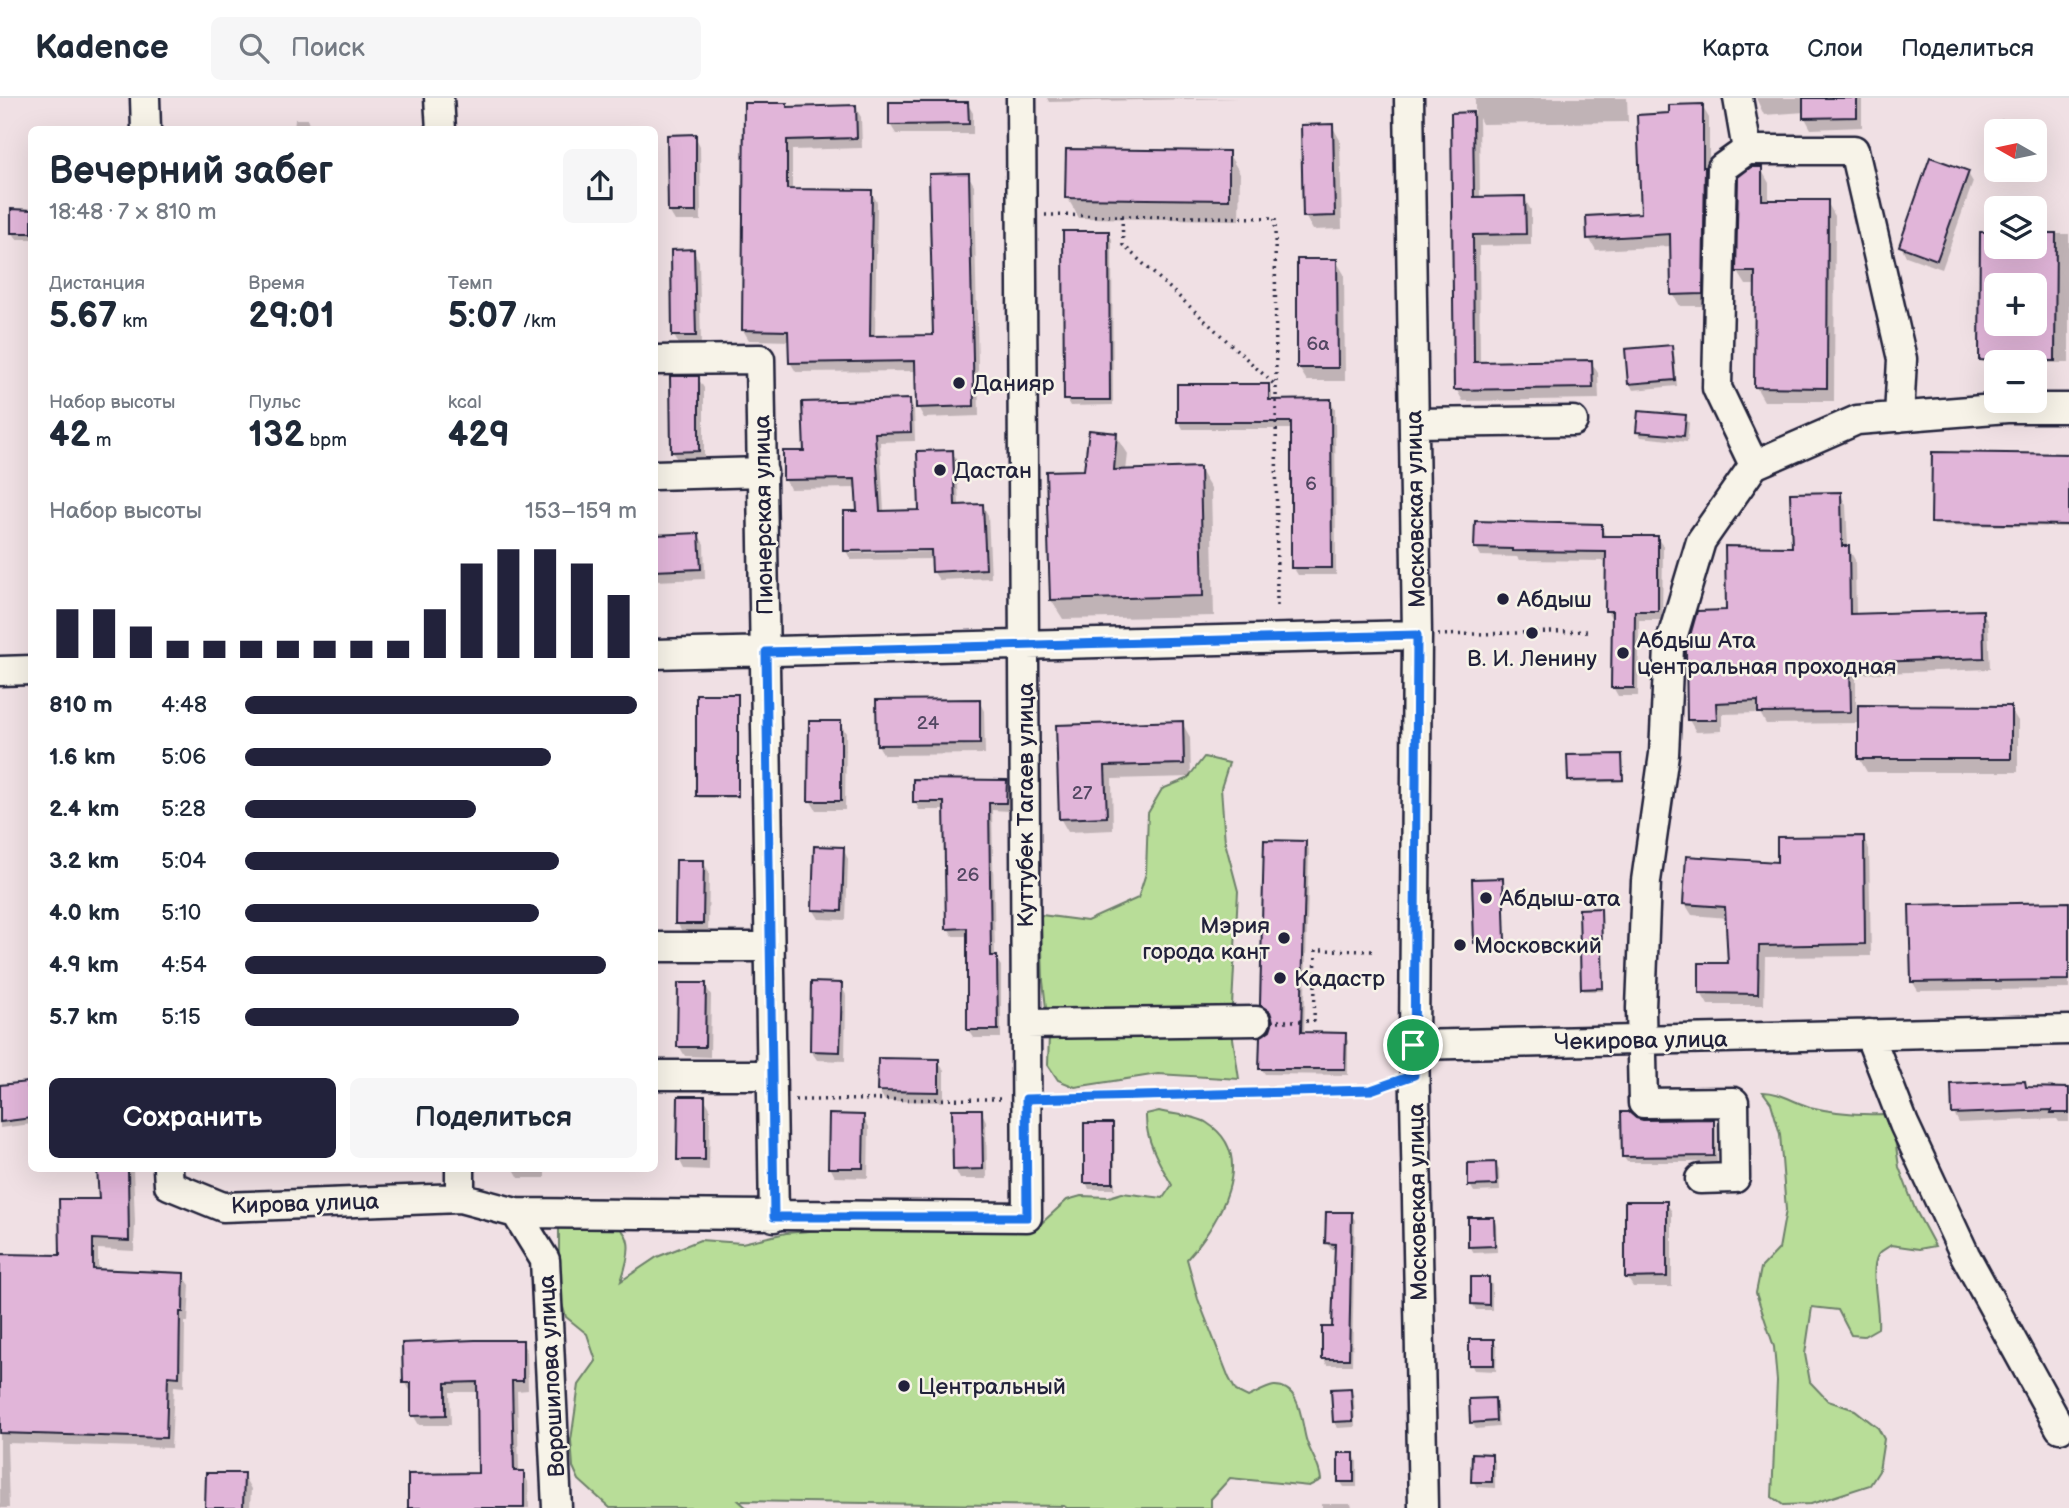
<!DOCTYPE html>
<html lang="ru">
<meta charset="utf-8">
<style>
:root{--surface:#fff;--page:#f6f6f7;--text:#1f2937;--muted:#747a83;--line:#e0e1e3;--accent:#22223b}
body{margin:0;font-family:"Balsamiq Sans",sans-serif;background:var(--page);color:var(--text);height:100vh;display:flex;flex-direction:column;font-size:26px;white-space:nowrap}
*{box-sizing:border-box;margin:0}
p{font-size:23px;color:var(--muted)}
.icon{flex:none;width:38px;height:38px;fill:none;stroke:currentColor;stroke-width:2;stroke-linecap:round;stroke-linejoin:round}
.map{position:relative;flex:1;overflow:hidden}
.panel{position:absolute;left:28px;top:28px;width:630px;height:1046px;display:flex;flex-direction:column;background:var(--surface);border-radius:10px;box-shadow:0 7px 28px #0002}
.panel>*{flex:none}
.needle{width:46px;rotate:279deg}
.controls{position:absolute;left:1984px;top:21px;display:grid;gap:14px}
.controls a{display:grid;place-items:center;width:63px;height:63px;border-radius:10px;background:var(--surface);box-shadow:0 7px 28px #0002;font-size:35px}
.pin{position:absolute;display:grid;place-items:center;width:60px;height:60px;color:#fff;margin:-30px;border:4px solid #fff;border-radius:50%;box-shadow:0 2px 7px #0007}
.round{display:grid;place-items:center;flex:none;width:74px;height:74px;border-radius:10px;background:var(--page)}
.headline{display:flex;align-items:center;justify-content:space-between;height:119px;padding:0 21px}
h1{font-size:38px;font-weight:700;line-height:52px}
.stats{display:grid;grid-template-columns:repeat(3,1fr);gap:10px;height:119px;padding:7px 21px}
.stats div{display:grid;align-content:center}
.stats b{font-size:35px;font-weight:700}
.stats small{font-size:19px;font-weight:400}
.stats p{font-size:19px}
.chart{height:196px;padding:14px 21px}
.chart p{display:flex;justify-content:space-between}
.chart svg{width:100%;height:126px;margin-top:7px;stroke:var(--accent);stroke-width:6}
.button{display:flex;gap:14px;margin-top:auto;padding:14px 21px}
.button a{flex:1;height:80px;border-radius:10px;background:var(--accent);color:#fff;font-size:28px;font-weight:700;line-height:80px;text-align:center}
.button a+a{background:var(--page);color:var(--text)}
ul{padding:0 21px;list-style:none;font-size:23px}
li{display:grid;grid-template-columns:112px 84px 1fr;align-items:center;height:52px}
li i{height:18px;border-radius:9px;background:var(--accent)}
header{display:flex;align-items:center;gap:42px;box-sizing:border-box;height:98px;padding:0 35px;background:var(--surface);border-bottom:2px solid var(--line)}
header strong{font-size:33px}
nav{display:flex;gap:38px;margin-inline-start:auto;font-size:24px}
.search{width:490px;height:63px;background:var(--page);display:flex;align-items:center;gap:18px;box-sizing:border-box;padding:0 24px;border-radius:10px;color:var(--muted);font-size:26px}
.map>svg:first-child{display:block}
</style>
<header>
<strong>Kadence</strong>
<div class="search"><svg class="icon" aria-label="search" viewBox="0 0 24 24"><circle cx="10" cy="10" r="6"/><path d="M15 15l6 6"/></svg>Поиск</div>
<nav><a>Карта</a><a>Слои</a><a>Поделиться</a></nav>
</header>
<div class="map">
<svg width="2069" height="1410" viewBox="0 0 2069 1410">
<rect width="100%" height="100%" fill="#f0e0e4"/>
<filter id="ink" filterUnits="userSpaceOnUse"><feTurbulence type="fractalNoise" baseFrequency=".0143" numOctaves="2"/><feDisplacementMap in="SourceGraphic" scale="14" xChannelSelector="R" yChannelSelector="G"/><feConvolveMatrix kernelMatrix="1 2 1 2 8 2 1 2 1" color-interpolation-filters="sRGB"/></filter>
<g filter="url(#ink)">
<!-- green -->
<path fill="#b8dd98" stroke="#6d806a" stroke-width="2" d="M1204,659l25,6 -8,25 4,54 13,49 -7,134 8,54 -81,-5 -83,13 -17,-7 -10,-15 1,-30 -6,-54 -2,-66 46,6 51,-23 8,-25 2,-60 14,-24 25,-10z
M1763,994c17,0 30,10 47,15 24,6 49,8 73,7l12,25 4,28 16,42 20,37 -16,3 -28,-4c-4,3 -11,6 -13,10 -9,16 2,53 0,73l-14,8 -13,-1 -13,-25 -26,-3 -7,47 5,28 18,19 27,9 23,18 6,11 -5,32 -9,14 -59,19 -28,1 -11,-8 5,-116 -3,-34 -18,-54 5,-25 18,-19 7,-39 -6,-76 -9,-31z
M1159,1013c14,4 36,4 48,12 53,34 10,102 -20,136l11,40 31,79 7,13 12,6c7,-3 18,-10 26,-11 27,-1 27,35 32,53 4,15 14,25 15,41l-12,6 -79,-8 -19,21v9h-144l-3,-2 -325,-5 8,7h-137l-31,-28 -6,-13 -2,-27 8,-55 17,-24 -9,-27 -21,-17 -4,-13 -3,-28v-48c8,-3 18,-10 26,-10 5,-1 12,2 16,3 37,6 29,34 20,60l36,-24 43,-17 42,3 44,-10 95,-8 140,7 13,-2 33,-30 14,-4 28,1 13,-4 41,5 9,-13c-13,-22 -27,-45 -26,-71z"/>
<!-- shadow -->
<path fill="#0003" fill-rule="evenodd" d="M1047,0h192l-190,4z
M1475,0h152l1,24 -146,2 -3,-6 1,81 44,-1 7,12v35l-52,1 1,117 111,-1 7,11 1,26 -136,2 -7,-12 -3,-275h22z
M1756,0h106v29l-51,2 -6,-11v-6l-41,3z
M967,5l6,10v21h-77l-6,-10z
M786,7l3,4 66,-2 6,10 1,31 -70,2v41l79,1 6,10 -2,135h59l34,-162 6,10 5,231 -55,2 -6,-11 -1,-36 -121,1 -6,-10v-21l-41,-1 -6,-10z
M1702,8l7,12v188h-29l-7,-12 -1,-48 -76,4 -7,-12 54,-23 28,-100z
M295,21h12l4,11h-17z
M2001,21l27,8 3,4h-33z
M1332,28l8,14 2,89 -29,1 -8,-14z
M1997,36v19l-4,-6z
M695,38l5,10 1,75h-26l-6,-10z
M1228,55l12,20 -1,47 -160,-2 -12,-21z
M1761,71l8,14v19h58l8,14 -1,185h-70l-8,-14 1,-102h-11l-8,-13z
M1967,74l6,10 -31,87 -36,-13 -5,-10z
M32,113v28h-15l-4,-6z
M1108,135l4,6 1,166 -43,1 -4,-7z
M2035,136h34v129l-87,-1 -1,-2 16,-113h38zM1997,187h38v39h-38z
M693,153l6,10 2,84 -21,1 -6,-10z
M1336,163l8,13 1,107h-38l-8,-13z
M1671,248l3,7 3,33 -44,4 -3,-6 -3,-34z
M698,280l6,10v73h-26l-6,-10z
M1268,288l4,7v8h58l5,7 1,167h-38l-5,-8v-138h-110l-4,-8z
M909,302l5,10 1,31 -35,1 4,70h37l31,-60 5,9 2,46 23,-2 6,10 3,63 -52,2 -6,-9v-12l-82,1 -5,-9 13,-38 -2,-25 -67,1 -5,-10 21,-26zM939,450v4l-90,1v-3z
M1685,319l4,6 -2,19 -46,-5 -3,-6z
M1116,337l12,19 -2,17 73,-2 12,20 3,127 -151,3 -12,-19 35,-128z
M2069,358v71l-135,-2 -1,-2z
M1840,395l6,12 2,42 7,13 1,56 126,-5 6,12 2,46 -134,5v33l154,1 8,13v51h-151l-8,-14v-35l-93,1 -6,-11 -38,1v17l-26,1 -7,-12 39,-108 66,-63z
M1601,428l5,11 51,1 6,8 -1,74h-23l-1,76h-20l-5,-9 -1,-68 -5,-8v-50l-88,-1 -2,-3 -36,-1 -5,-9z
M698,436l6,10 1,35 -51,2v-45z
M737,598l2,102h-40l-1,-2z
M979,603l5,10 1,43 -101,1 -6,-10z
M840,625l6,10 -1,77h-29l-6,-10z
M1182,625l8,14 1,40 -79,2 1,51 -45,2 -8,-14 -2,-92z
M1621,658l3,26 -53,1 -1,-2z
M1006,684l4,8v21l-18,-1 3,148 6,8v72h-27l-5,-8v-94h-16l-5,-8 -2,-118h-27l-4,-8z
M1863,739l6,12 2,107 -106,1 -1,48h-56l-7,-12 29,-28 -3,-47 -35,-3 -7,-11 94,-40z
M1305,744l4,7 -5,185 41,1 3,6v34l-83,-1 -4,-6 13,-47 -1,-4 -7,-5 -4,-7z
M843,751l5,10 -2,61 -27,-1 -6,-10z
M703,764l6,10 -1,62 -25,-1 -6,-10z
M1502,782l4,64 -29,1 -1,-2z
M2069,806v85l-151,2 -6,-10z
M1601,814l2,79h-19l-1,-2z
M705,887l6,10 -1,62 -25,-1 -6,-10z
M841,887l5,10 -1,66 -28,-1 -6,-9z
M938,963l6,10v31l-59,-1 -6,-10z
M2024,985l4,6 41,1v32h-10l-2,-3 -98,4 -5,-10z
M26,986l4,6 2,34 -32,4v-41z
M704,1000l6,10 -1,62 -25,-1 -5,-10z
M981,1013l5,10 1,58h-27l-5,-10z
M863,1019l6,10 -1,51 -33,-1 -5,-10z
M1643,1023h70l3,6 1,35h-90l-4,-6z
M1112,1027l3,6v58h-26l-3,-7z
M1495,1066l4,6 1,21 -26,1 -4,-7z
M98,1071h35l2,53 -1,29 -36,-2v22l85,4 7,10 -2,37h-3l-1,65 -10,-1 -3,62 -164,-5 2,65h-9v-252l61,1 40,-56z
M514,1071h31v9h-26z
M1666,1104l6,10v75h-39l-6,-10z
M1351,1116l4,6 -3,145h-25l-3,-6 9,-30 3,-80h-5l-4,-6z
M1493,1120l3,7 1,27 -23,1 -4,-7z
M1488,1181l4,6v25h-16l-3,-6z
M1493,1243l4,6 -1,24 -22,-1 -3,-6z
M522,1244l5,10 1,38 -11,1 2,81h4l5,10 1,26h-119l70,-34 -2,-82h-28l1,33h-32l-6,-10 -1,-22 -7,-10z
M1350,1292l4,6 1,31 -17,1 -4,-6z
M1494,1302l3,6 2,21 -23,2 -4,-7z
M1353,1356l4,7v26h-13l-4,-6z
M1491,1357l4,7v26l-18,-1 -4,-6z
M243,1377l8,14 -1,19h-43z
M1322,1406h29l1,4h-30z"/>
<!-- building -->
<path fill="#e1b5d9" stroke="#22223b" stroke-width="2" fill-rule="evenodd" d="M1803,0h54v19l-54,1z
M889,4h79l1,22 -80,1z
M744,5h43v4l69,-2 1,33 -70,2v49l85,1 -2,146 63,-1 -4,-161 40,-1 5,233 -58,2 -1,-47 -126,2 -1,-32 -46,-1z
M1703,6v63h2l-2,127 -32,1 -1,-61 -83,5 -1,-23 55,-3 -4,-98 32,-2v-8z
M1473,14l1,85 51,-1 1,38 -53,1 1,127 118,-2 1,28 -139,2 -3,-277z
M1333,26l2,92 -32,1 -2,-92z
M696,36v78h-28l-1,-77z
M1066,51l163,2v49l-164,-2z
M1930,59l39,14 -32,89 -38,-14z
M1751,69h11v33h66l-1,188 -73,-1 1,-115h-19l2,-95z
M11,111l21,1v23h-21z
M1063,133h46l1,169h-46z
M1980,134h17v15h38v-14h21l-1,128 -76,-1zM1997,187h38v39h-38z
M694,151l2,87h-24l-1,-86z
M1297,161h40l1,109h-41z
M1672,247l3,35 -47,4 -3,-35z
M670,278h29v75l-28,1z
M1177,286h92v16l62,-1 1,169h-41v-146h-114z
M910,301l1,33 -36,1 5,78 39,-1 -2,-59 36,-1 2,55 28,-1 3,65 -54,3 -1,-22 -87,1v-40h13l-2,-32 -72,1v-29h21l-2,-49z
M1638,313l48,4 -2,21 -48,-4z
M1089,332l28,3 -3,37 86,-3 3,129 -153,4 -4,-129 38,-1z
M1932,354l137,2v71l-138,-2z
M1841,394l1,54h7l1,68 133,-4 1,48 -134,5 1,49 -93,1v-12l-42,2 1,17h-30l-1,-70 11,-39 29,-1 -1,-64 67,1 -2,-54z
M1475,423l127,3v12h56v75h-23l-1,77h-23l1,-77h-7l1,-59 -94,-1v-2l-38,-1z
M699,435l2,36 -47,2v-36z
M696,596h42v102h-42z
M980,601v45l-103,1 -1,-45z
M1858,607l153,1v53h-153z
M809,623h32v80h-33z
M1183,623l1,43 -79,2 2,51 -48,2 -3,-94z
M1622,656l1,26 -55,1 -1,-26z
M913,681l94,1 -1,23h-17l2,153h6l1,74h-31v-102l-21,1 -2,-127h-31z
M1864,738l1,108 -106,2 -1,48 -59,-1v-30h29l-3,-56 -42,-3 3,-48 91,6v-25z
M1264,742l42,1 -5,191 45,1 -1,36h-86l1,-32 10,-7 3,-9 -3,-9 -10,-7z
M814,748l30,1 -2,64 -30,-1z
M676,762h28l-1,64h-28z
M1503,780l2,64 -31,1 -2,-64z
M2069,804v78l-158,2 -2,-77z
M1601,810l2,80 -22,1 -2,-80z
M811,884l31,1 -2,69 -30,-1z
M678,885h28l-1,64h-28z
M878,960l61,1v33l-62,-1z
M2025,983l1,6 43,1v25h-18l1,-3 -100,4 -1,-30z
M27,984l5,36 -32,4v-37z
M678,998h27v64h-28z
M952,1011h30l1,60 -30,1z
M1621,1014h8l7,6 7,2 71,-1v37l-92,1z
M829,1016l35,1 -1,53h-35z
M1084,1025h29v60h-29z
M1496,1064l1,23 -29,1v-23z
M97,1071h31l1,72 -36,-2v30l91,4 -1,39h-3l-1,65 -11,-1 -2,62 -166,-5v-179l60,1 -1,-56h40z
M1625,1103h42v76l-42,1z
M1326,1114h26l-3,147h-27v-32h10l3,-83 -10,-1z
M1468,1119h26l1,29 -27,1z
M1471,1179h18v28l-18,-1z
M1469,1241h25v26h-25z
M475,1242h48v41h-11l2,90h10v37h-116v-34l70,-1 -1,-91 -31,1v32l-35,1v-33h-8l-1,-40z
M1351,1290l2,33 -20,1 -2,-33z
M1495,1300l1,23 -26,2 -1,-24z
M1338,1355h16v29h-16z
M1472,1355l20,1v28h-21z
M206,1375h38l-1,35h-38z"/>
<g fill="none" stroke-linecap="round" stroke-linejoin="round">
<!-- minor casing -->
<g stroke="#22223b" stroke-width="33">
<path id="minor" d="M145,0l1,32
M439,0l2,32
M1409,0l8,537 -3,410 9,463
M1738,0l9,52h107l48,209 -3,58
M1747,52l-25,18 -5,220 37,77
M654,262l106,-1 14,858
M1414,325l159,-2
M654,377l109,-3
M654,556l763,-19
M0,573l32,-1
M654,849h116
M1026,926l230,-3
M1869,936l35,90 61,131 95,173
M1414,947l655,-15
M654,977h117
M168,1071l1,16 54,22 237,-9
M460,1071v29l56,15 29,47 12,248
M1700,1081l35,-1 -1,-76 -91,1 -2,-95 5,-127 18,-127 5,-106 32,-107 53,-76 103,-45 150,-12h62
M516,1115l511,4 -6,-1119"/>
</g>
<!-- path -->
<path stroke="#22223b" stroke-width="3.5" stroke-dasharray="2 5" stroke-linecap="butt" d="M1045,117l77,1 1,29 153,141 1,223
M1122,118l153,2 1,167
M1438,537l152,-4
M1278,923h36l2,-71 59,1
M1051,1001l321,-9 20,-7
M795,1002l209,-1"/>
<!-- minor -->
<use href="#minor" stroke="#f7f3e8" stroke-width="28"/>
</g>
</g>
<g fill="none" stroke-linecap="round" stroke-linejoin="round" filter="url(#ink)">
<!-- route casing -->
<g stroke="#fff" stroke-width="14">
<path id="route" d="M1417,537l-3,440 -43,15 -345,9 1,118h-253l-8,-565z"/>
</g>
<!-- route -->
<use href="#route" stroke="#1a73e8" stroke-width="9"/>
</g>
<!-- markers -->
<g fill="#22223b" stroke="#f7f3e8" stroke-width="2.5">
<circle cx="959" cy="285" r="7"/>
<circle cx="940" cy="372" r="7"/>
<circle cx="1503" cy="501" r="7"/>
<circle cx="1532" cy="535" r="7"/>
<circle cx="1623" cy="555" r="7"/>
<circle cx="1486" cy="800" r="7"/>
<circle cx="1284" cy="840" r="7"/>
<circle cx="1460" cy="847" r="7"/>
<circle cx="1280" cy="880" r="7"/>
<circle cx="904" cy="1288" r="7"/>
</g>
<g text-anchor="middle" stroke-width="5" stroke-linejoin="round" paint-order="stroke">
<!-- number labels -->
<g font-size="19" fill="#524762">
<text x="1318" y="252">6а</text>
<text x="1311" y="392">6</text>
<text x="928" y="631">24</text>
<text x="1082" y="701">27</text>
<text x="968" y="783">26</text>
</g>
<!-- poi labels -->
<g font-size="23" fill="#22223b" stroke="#f7f3e8" text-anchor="start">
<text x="973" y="293">Данияр</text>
<text x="954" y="380">Дастан</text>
<text x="1517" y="509">Абдыш</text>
<text x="1637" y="550">Абдыш Ата<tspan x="1637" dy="26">центральная проходная</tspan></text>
<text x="1532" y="568" text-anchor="middle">В. И. Ленину</text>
<text x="1500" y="808">Абдыш-ата</text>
<text x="1270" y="835" text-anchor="end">Мэрия<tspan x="1270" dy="26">города кант</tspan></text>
<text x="1474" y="855">Московский</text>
<text x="1294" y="888">Кадастр</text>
<text x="918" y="1296">Центральный</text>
</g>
<!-- street labels -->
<g font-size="23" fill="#22223b" stroke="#f7f3e8">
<text transform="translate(1415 411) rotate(-91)" y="8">Московская улица</text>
<text transform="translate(763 417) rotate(-91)" y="8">Пионерская улица</text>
<text transform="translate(1025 707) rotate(-90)" y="8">Куттубек Тагаев улица</text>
<text transform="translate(1641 942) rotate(-1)" y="8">Чекирова улица</text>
<text transform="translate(1417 1104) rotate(-91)" y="8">Московская улица</text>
<text transform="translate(305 1105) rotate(-2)" y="8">Кирова улица</text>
<text transform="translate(551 1278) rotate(-93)" y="8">Ворошилова улица</text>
</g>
</g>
</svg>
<div class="controls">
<a><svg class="needle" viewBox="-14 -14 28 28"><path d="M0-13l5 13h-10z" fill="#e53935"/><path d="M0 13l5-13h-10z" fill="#747a83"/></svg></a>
<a><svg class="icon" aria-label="layers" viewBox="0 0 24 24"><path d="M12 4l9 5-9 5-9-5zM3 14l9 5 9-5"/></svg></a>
<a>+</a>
<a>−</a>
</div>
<div class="pin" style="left:1413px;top:947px;background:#1e9e55"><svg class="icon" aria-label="arrive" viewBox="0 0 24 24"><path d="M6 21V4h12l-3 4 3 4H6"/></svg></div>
<section class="panel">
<div class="headline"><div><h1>Вечерний забег</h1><p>18:48 · 7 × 810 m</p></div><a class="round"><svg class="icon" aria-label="share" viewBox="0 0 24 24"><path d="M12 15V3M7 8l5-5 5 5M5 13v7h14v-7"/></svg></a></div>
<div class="stats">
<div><p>Дистанция</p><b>5.67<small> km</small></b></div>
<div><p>Время</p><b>29:01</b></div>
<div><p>Темп</p><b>5:07<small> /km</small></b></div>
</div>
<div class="stats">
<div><p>Набор высоты</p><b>42<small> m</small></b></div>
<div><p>Пульс</p><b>132<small> bpm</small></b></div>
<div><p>kcal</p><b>429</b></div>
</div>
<div class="chart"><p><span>Набор высоты</span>153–159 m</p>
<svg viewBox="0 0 160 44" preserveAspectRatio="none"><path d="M5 44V27M15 44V27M25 44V33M35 44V38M45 44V38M55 44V38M65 44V38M75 44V38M85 44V38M95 44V38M105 44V27M115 44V11M125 44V6M135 44V6M145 44V11M155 44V22"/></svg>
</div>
<ul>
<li><b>810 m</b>4:48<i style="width:100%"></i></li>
<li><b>1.6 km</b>5:06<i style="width:78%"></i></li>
<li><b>2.4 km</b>5:28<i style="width:59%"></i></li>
<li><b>3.2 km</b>5:04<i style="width:80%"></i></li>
<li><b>4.0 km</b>5:10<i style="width:75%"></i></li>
<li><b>4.9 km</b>4:54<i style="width:92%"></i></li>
<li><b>5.7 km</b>5:15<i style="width:70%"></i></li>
</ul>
<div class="button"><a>Сохранить</a><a>Поделиться</a></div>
</section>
</div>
